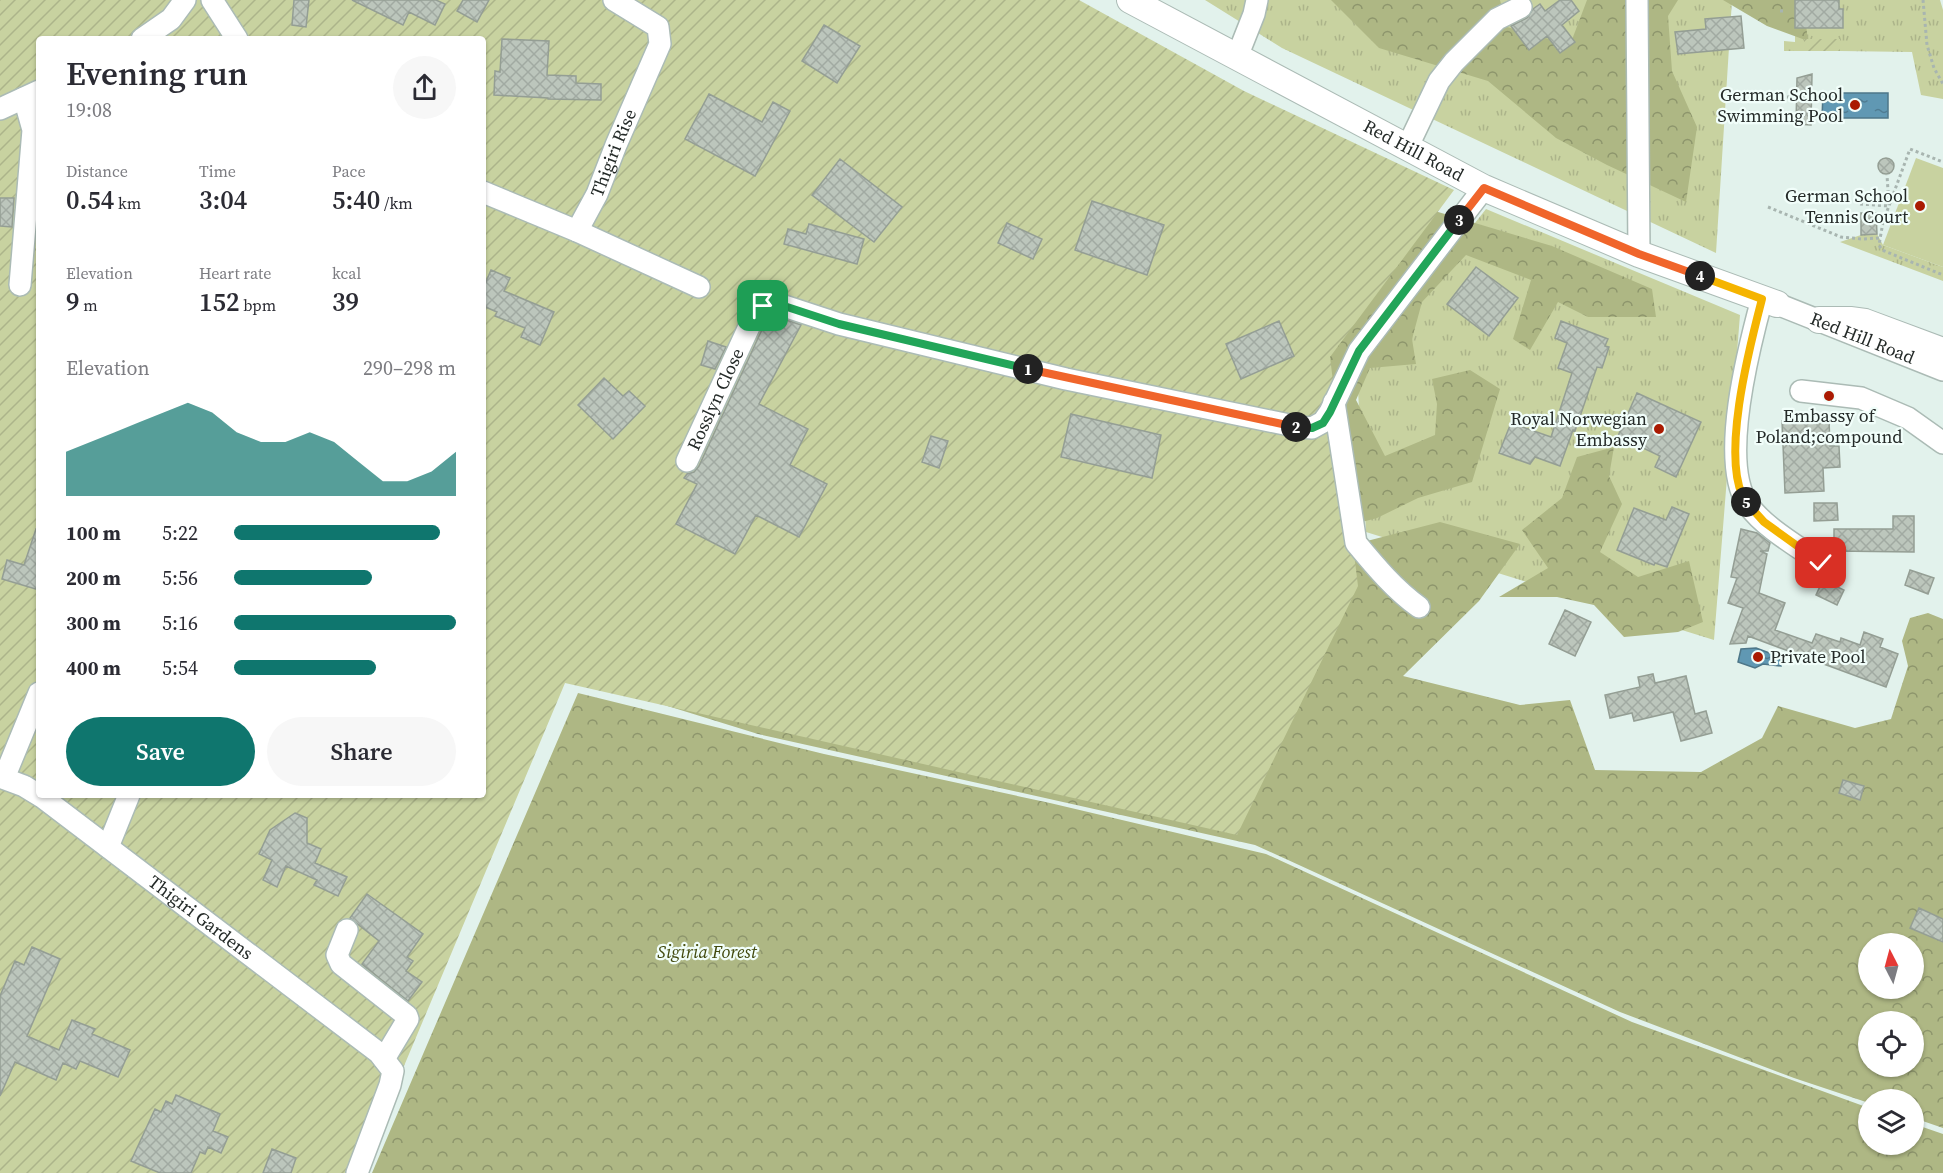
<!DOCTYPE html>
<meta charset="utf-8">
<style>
:root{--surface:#fff;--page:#f7f7f7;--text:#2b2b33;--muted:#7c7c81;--accent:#0f766e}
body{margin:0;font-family:"Source Serif 4",serif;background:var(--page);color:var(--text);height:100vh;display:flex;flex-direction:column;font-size:22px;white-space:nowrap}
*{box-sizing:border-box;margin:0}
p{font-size:20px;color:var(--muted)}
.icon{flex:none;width:33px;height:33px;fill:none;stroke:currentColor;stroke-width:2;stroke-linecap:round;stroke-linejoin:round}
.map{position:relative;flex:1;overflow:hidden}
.drawer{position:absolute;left:36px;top:36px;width:450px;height:762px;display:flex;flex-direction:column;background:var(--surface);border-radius:6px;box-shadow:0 2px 4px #0004}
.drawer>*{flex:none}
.needle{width:39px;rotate:354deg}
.buttons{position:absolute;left:1858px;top:933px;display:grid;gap:12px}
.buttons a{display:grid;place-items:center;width:66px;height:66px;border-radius:50%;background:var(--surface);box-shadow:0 2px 4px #0004;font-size:30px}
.pin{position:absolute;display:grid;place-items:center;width:51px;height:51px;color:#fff;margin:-26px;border-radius:12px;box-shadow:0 3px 9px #0006}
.km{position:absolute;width:30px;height:30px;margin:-15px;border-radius:50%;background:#222;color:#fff;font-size:16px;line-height:30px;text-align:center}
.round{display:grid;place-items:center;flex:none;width:63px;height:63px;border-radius:32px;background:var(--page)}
.head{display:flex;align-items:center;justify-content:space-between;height:102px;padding:0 30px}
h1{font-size:33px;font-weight:600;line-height:45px}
.figures{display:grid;grid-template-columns:repeat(3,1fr);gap:9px;height:102px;padding:6px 30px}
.figures div{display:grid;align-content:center}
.figures b{font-size:26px;font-weight:600}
.figures small{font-size:16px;font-weight:400}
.figures p{font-size:16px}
.chart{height:168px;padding:12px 30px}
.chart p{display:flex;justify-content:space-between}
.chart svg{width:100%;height:108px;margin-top:6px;fill:var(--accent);opacity:.7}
.action{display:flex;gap:12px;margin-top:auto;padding:12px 30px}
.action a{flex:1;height:69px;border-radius:36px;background:var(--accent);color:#fff;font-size:24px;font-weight:600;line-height:69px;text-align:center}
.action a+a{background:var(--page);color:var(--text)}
ul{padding:0 30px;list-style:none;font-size:20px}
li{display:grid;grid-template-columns:96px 72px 1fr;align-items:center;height:45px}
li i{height:15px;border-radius:8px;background:var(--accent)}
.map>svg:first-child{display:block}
</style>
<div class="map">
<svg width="1943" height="1173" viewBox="0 0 1943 1173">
<defs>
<pattern id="grass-tufts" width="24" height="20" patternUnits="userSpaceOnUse" patternTransform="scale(1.5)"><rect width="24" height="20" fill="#c8d2a0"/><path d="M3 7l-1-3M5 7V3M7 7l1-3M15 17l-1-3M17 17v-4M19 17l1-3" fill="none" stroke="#acb48a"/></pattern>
<pattern id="forest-crowns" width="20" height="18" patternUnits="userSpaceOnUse" patternTransform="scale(1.5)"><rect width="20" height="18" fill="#aeb784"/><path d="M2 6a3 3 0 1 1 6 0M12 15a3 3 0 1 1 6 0" fill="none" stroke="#8d956c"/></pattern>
<pattern id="garden-furrows" width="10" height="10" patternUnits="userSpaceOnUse" patternTransform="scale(1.5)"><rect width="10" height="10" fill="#c8d2a0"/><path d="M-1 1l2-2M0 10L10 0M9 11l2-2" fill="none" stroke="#acb48a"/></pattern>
<pattern id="water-ripples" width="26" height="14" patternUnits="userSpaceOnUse" patternTransform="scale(1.5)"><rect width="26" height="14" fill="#6098b3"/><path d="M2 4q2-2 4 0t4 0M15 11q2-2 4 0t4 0" fill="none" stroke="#4f7c92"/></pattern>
<pattern id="building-cross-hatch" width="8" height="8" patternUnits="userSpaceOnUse" patternTransform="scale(1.5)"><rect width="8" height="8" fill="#bcc6bc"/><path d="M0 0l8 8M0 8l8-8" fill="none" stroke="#a1aaa2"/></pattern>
</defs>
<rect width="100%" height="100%" fill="#e2f2ec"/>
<!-- grass -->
<path fill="url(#grass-tufts)" d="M1205,0h527l-16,253 -434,-205z
M1839,0h101l3,10v89l-22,-4 -9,-43 -72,-1v-12h-35l-1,12h-20v-10l11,1v-14l44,-19z
M1486,209l254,106 -26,325 -348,-108 -9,-159z
M1877,234l6,11 60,22v14l-103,-39 21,-7z"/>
<!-- forest -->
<path fill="url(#forest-crowns)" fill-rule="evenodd" d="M1331,0h169l7,27 63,18 17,-45h91l-10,16 4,55 25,56 -11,75 -79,-37 -51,-27 -68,-57 -109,-33z
M1723,0h80l5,41 -41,-15z
M879,45l673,201 100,43 4,28h-68l-30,-15 -28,48 -17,-11 18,-59 -65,-25 -44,47 -10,37 4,25 -46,4 -14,32 29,56 50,-21 2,-31 -5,-25 38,-9 30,19 -28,93 -54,16 -41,20 -56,15z
M1614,447l-5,29 13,28 -22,48 38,25 51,-16 14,61 -25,10 -54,5 -30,-32 -37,-8h-58l49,-29 -26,-38 40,-32 15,-41z
M483,502l834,52 123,-32 80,22 -41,57 -76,75 117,29 50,-5 25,70 106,2 61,-34 16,-32 77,22 36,-9 17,-53 -6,-25 8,-23 18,-5 15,6v509l-29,-10v-18h-45v3l-75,-25 -174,-66 -365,-167 -497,-111 -184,-57zM1869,944h45v44h-45zM1869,1022h45v44h-45z
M578,693l246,61 226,49 216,51 366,168 237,86v36h45v-20l29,10v39h-1571z"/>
<!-- garden -->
<path fill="url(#garden-furrows)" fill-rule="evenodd" d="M0,0h1079l165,91 210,99 -124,167 28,229 -121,249 -672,-152 -206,490h-359zM39,39h444v756h-444z
M1804,39h36v12h-36z"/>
<!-- pitch -->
<path fill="#c8d2a0" d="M1916,158l27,10v99l-60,-22z"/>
<!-- water -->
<path fill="url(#water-ripples)" stroke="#4e7789" stroke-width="1.5" d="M1823,93h65v25h-66z
M1756,648l16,6 8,6 1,6 -18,-2 -8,4 -17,-6 3,-13z"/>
<!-- building -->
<path fill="url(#building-cross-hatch)" stroke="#949e94" stroke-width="1.5" d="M294,0h15l-3,27 -14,-2z
M352,0h84l9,4 -10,21 -26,-13 -6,13z
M463,0h26l-12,22 -20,-11z
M1560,0h11l8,11 -17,14 13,17 -15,11 -13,-17 -18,14 -18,-24 16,-8 6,-9 7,-5 5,7z
M1795,0h44v9h4v19h-48z
M1741,16l3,32 -66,6 -3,-22 31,-3 -1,-10z
M824,25l36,21 -23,37 -35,-22z
M502,39l47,2 -2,34 29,1v7l25,1v16l-53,-1v-1l-54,-3 1,-24 5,1z
M1812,74l-1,51 -15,-1 1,-46z
M709,94l53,28 11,-20 17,9 -35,65 -70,-37z
M1878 166a8 8 0 1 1 16 0a8 8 0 1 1-16 0Z
M840,159l62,48 -28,35 -62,-47z
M0,198h14l-2,29 -12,-1z
M1092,201l72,24 -17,50 -72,-25z
M1861,213h15l1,21 -16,1z
M1007,223l35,16 -9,20 -35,-16z
M809,224l55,15 -7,25 -73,-20 4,-15 18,5z
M1476,267l42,31 -29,38 -42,-32z
M491,270l19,8 -6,13 50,21 -14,33 -19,-8 4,-9 -30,-12 2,-4 -14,-6v-17z
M775,316l26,9 -42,79 49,25 -18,36 37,19 -28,53 -43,-22 -21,39 -59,-30 21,-40 -13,-6 3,-4 7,-2 5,-6 66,-143 5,-6z
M1279,321l15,35 -53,23 -15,-35z
M1561,321l47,18 -3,7 4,1 -7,21 -5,-1 -22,64 -2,-1 -13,36 -25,-9 -5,7 -31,-11 12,-30 40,14 21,-64 -14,-5 9,-25 -12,-5z
M708,341l18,6 -11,22 -14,-4z
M604,378l19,18 6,-5 16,15 -32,33 -35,-34z
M1637,393l64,29 -25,55 -21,-10 5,-11 -42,-20z
M1071,414l90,21 -9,43 -91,-21z
M1829,420l1,26h9l1,21 -17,1 1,23 -39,2 -3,-72z
M931,436l17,5 -9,27 -17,-6z
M1814,503h23l1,17 -24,1z
M1672,507l17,7 -22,53 -12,-4 -1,2 -37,-15 17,-42 32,12z
M1893,516h21v36l-80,-1v-22h59z
M36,529l3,1v60l-37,-11 5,-19 17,5z
M1741,529l16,4 13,10 -2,8h-8l7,3 -8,39 26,10 -10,27 37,13 4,-9 24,8 1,-4 19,7 4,-13 19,7 -3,8 18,7 -12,33 -138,-51 -2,7 -16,1 13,-36 -15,-5 9,-25 -6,-1z
M1910,570l24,8 -6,16 -23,-9z
M1823,580l21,10 -7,15 -21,-10z
M1565,610l26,12 -16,34 -26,-12z
M1653,674l2,9 31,-7 9,38 11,-3 6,22 -31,8 -8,-29 -39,9 -2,-8 -22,5 -5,-23 35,-8 -2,-10z
M1843,780l21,6 -4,14 -21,-7z
M295,813l12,5v25l14,6 -6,14 32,14 -9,19 -24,-11 3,-5 -31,-14 -9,21 -14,-7 9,-20 -13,-6 11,-24z
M367,894l56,40 -16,23 6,4 -7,10 16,11 -14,19 -46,-37 17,-23 -29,-23z
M1919,908l24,11v23l-33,-14z
M32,947l28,12 -33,77 32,14 13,-30 23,9 -3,5 38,16 -12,27 -38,-16 -4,8 -13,-6 -7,17 -41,-18 -15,34v-100l15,-35 9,4z
M176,1095l44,19 -7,17 15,6 -7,16 -13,-6 -3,7 -5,-2 -9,21h-31l-29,-12 24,-52 6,3 5,-11 6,3z
M272,1149l24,9 -5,15h-28z"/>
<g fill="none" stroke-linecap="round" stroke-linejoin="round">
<!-- minor casing -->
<g stroke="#abbbb5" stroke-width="24">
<g id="minor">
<path d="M212,0l25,39"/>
<path d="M1637,0l2,254"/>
<path d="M142,39l29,-20 14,-19"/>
<path d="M1237,57l17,-43 3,-14"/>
<path d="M0,109l39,-18"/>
<path d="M1407,148l32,-67 15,-19 43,-43 24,-12"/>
<path id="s1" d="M483,192l94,39 20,-37 19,-49 44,-101 -2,-17 -44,-27"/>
<path d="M577,231l122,56"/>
<path d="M20,285l13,-155 -9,-32"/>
<path d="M1762,299c-13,48 -44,165 -13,207 16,22 50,41 72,57"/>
<path id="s2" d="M1777,304l166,66"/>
<path d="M1801,391l60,7 47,20 35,25"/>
<path d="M1334,402l22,141c19,23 39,47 63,64"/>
<path id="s3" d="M687,461l67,-145 9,-10 12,-3 64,21 227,55 233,48 13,1 11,-6 7,-10 29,-61 125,-163"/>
<path id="s4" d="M0,777l24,9 18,11 337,256 14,18 -3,14 -33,88"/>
<path d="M4,778l35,-85"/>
<path d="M108,847l21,-52"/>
<path d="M347,930l-10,25 4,9 66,52 1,3 -24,40"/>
</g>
</g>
<!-- major casing -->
<g stroke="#abbbb5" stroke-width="28">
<g id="major">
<path id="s5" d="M1130,0l354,188 155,66 138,50"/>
<path d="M1819,320h31l15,2 78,29"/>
</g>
</g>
<!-- path -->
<path stroke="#a8b5b0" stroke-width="3" stroke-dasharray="3 3" stroke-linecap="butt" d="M1923,0l4,45 7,23 9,16
M1780,11h5
M1775,97h21
M1860,204l29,2 -2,-31
M1768,207l73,30 21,2 17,-1
M1883,222l-4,23 3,5 61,25
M1877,223l6,-1 27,-73 33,13"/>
<!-- minor -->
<use href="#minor" stroke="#fff" stroke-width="21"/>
<!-- major -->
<use href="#major" stroke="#fff" stroke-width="26"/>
</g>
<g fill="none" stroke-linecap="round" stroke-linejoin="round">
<!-- split-1 casing -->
<g stroke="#fff" stroke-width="12">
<path id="split-1" d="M763,306l12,-3 64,21 189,45"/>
</g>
<!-- split-2 casing -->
<g stroke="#fff" stroke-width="12">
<path id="split-2" d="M1028,369l268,58"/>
</g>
<!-- split-3 casing -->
<g stroke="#fff" stroke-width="12">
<path id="split-3" d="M1296,427l16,1 11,-5 7,-11 29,-61 100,-131"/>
</g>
<!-- split-4 casing -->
<g stroke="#fff" stroke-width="12">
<path id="split-4" d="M1459,220l25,-32 155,66 61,22"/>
</g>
<!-- split-5 casing -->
<g stroke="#fff" stroke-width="12">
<path id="split-5" d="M1700,276l62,23c-12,46 -43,163 -16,203"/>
</g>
<!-- split-6 casing -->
<g stroke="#fff" stroke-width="12">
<path id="split-6" d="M1746,502l18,20 57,41"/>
</g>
<!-- split-1 -->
<use href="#split-1" stroke="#22a559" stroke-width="8"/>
<!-- split-2 -->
<use href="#split-2" stroke="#f0652b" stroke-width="8"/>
<!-- split-3 -->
<use href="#split-3" stroke="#22a559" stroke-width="8"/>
<!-- split-4 -->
<use href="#split-4" stroke="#f0652b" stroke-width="8"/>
<!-- split-5 -->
<use href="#split-5" stroke="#f5b400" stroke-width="8"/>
<!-- split-6 -->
<use href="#split-6" stroke="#f5b400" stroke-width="8"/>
</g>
<!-- markers -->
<g fill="#aa1b02" stroke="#f1fefa" stroke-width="2">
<circle cx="1855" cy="105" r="6"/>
<circle cx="1920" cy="206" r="6"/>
<circle cx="1829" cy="396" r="6"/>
<circle cx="1659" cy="429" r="6"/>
<circle cx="1758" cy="657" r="6"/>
</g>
<g text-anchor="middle" stroke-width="4.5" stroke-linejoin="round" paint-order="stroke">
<!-- poi labels -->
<g font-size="18" fill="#242a28" stroke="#f1fefa" text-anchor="end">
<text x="1843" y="101">German School<tspan x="1843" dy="21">Swimming Pool</tspan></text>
<text x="1908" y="202">German School<tspan x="1908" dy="21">Tennis Court</tspan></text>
<text x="1829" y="422" text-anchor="middle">Embassy of<tspan x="1829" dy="21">Poland;compound</tspan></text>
<text x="1647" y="425">Royal Norwegian<tspan x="1647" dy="21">Embassy</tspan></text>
<text x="1770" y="663" text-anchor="start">Private Pool</text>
</g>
<!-- street labels -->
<g font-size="18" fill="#242a28" stroke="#f1fefa">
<text dy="6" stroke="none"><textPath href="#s5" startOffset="321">Red Hill Road</textPath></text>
<text dy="6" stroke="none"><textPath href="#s1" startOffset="188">Thigiri Rise</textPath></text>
<text dy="6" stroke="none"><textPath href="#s2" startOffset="92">Red Hill Road</textPath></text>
<text dy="6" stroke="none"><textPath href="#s3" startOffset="68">Rosslyn Close</textPath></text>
<text dy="6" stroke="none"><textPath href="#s4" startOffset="246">Thigiri Gardens</textPath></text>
</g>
<!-- park labels -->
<g font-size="18" font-style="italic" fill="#424a0e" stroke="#f1fefa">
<text x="707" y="958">Sigiria Forest</text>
</g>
</g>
</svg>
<div class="buttons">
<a><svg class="needle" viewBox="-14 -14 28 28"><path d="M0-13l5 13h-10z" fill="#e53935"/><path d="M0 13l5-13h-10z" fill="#7c7c81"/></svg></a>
<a><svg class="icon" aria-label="locate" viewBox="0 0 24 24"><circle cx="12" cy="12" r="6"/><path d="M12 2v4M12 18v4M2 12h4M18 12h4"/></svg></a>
<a><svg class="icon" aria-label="layers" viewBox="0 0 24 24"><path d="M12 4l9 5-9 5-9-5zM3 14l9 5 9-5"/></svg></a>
</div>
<div class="pin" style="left:763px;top:306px;background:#1e9e55"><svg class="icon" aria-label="arrive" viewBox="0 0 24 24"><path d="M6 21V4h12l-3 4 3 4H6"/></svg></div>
<div class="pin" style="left:1821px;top:563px;background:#d93025"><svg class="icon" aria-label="check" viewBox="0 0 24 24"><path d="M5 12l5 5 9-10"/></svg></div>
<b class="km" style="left:1028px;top:369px">1</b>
<b class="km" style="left:1296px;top:427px">2</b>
<b class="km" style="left:1459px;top:220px">3</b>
<b class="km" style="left:1700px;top:276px">4</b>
<b class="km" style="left:1746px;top:502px">5</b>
<section class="drawer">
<div class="head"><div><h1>Evening run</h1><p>19:08</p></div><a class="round"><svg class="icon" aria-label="share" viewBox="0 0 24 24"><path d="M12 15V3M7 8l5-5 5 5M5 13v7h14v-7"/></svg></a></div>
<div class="figures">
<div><p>Distance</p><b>0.54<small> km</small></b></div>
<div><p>Time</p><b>3:04</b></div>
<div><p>Pace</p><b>5:40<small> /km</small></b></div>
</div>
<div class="figures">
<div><p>Elevation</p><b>9<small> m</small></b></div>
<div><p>Heart rate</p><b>152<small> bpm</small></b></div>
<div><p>kcal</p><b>39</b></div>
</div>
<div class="chart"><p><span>Elevation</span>290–298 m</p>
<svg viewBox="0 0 160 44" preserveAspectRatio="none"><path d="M0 44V26L10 22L20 18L30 14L40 10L50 6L60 10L70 18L80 22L90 22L100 18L110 22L120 30L130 38L140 38L150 34L160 26V44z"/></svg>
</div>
<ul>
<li><b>100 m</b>5:22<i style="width:93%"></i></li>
<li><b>200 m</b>5:56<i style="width:62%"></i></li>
<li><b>300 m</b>5:16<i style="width:100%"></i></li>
<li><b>400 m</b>5:54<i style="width:64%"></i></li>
</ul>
<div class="action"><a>Save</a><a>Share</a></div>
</section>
</div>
